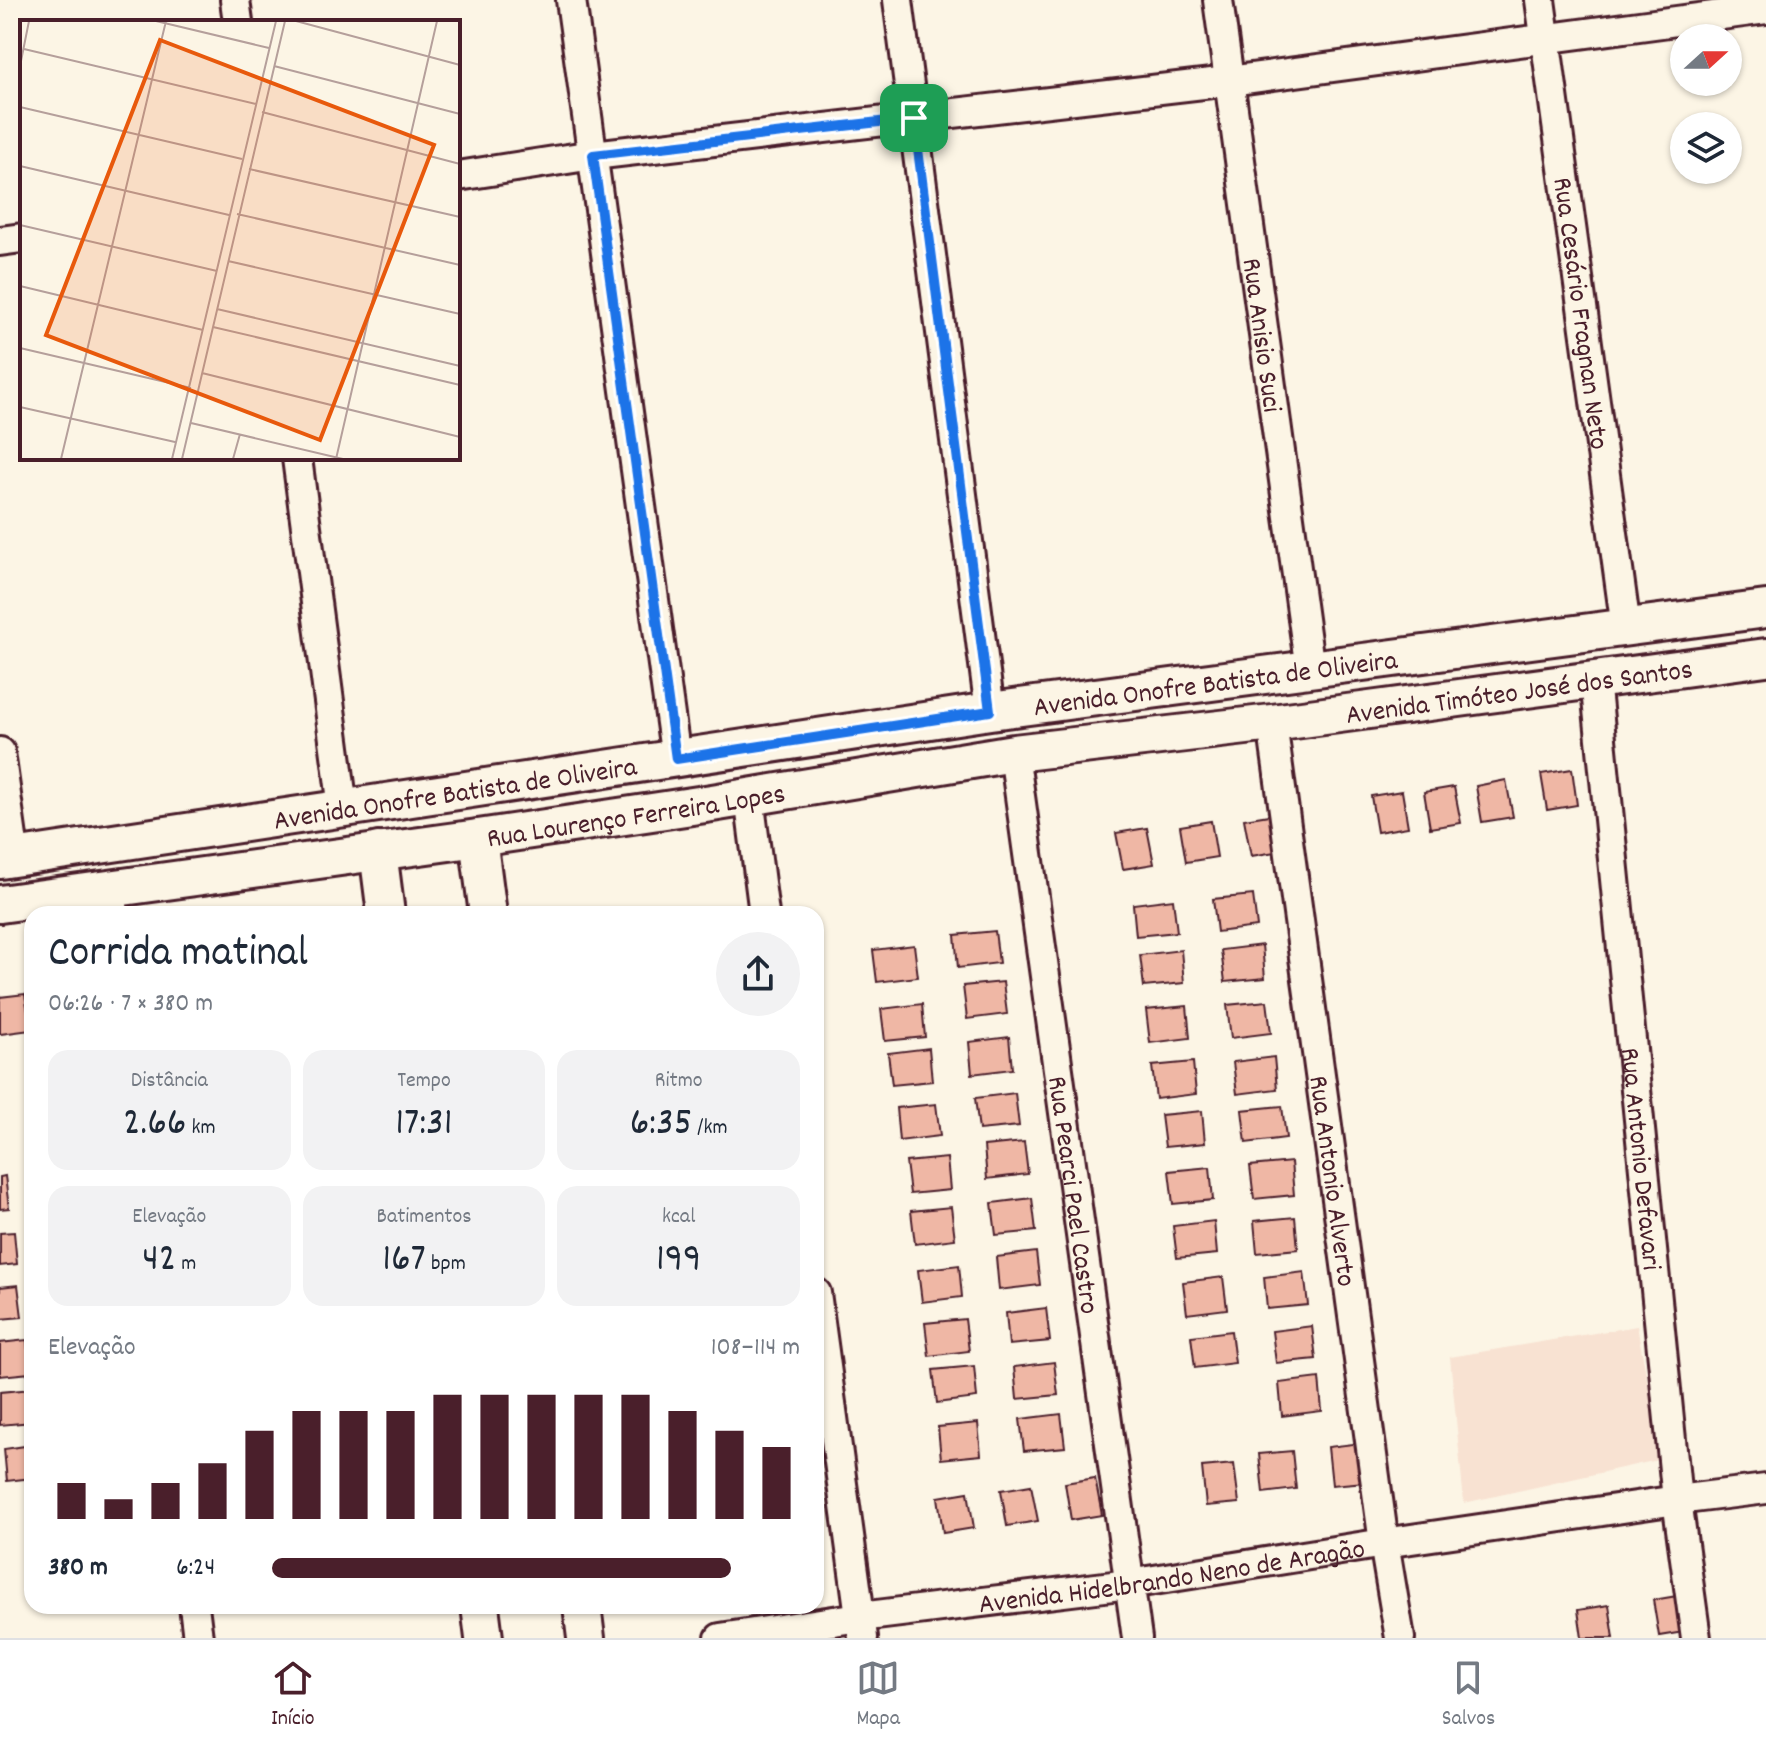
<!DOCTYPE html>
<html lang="pt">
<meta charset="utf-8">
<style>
:root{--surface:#fff;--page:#f2f2f3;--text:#1f2937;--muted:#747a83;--line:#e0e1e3;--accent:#4a1f2b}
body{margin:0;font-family:Dekko,sans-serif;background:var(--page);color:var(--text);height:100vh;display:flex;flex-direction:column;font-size:30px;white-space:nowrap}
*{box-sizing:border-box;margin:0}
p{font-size:26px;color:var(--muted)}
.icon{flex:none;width:44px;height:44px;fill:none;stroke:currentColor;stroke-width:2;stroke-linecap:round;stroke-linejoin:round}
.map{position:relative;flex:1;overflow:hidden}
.side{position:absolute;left:24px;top:906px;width:800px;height:708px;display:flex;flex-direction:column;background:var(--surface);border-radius:24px;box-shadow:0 2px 6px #0004}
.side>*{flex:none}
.needle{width:52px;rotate:69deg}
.buttons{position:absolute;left:1670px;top:24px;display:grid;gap:16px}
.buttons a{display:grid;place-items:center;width:72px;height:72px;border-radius:50%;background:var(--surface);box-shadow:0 2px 6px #0004;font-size:40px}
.pin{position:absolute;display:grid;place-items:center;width:68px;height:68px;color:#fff;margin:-34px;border-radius:16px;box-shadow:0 4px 12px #0006}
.round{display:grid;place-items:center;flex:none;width:84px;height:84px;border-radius:42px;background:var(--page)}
.head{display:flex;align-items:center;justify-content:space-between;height:136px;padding:0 24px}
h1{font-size:44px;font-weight:600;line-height:60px}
.figures{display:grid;grid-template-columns:repeat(3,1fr);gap:12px;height:136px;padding:8px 24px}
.figures div{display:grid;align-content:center;border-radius:20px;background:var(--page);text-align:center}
.figures b{font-size:40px;font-weight:600}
.figures small{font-size:22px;font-weight:400}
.figures p{font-size:22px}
.chart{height:224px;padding:16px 24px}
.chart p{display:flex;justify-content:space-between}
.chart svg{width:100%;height:144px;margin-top:8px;stroke:var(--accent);stroke-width:6}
ul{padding:0 24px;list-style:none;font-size:26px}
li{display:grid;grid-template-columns:128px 96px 1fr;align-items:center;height:60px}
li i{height:20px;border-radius:10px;background:var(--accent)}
.tab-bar{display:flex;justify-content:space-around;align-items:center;height:112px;border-top:2px solid var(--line);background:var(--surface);font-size:22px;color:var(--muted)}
.tab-bar a{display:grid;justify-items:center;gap:4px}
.tab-bar .selected{color:var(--accent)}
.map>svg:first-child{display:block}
</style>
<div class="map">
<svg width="1766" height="1638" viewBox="0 0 1766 1638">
<rect width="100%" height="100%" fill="#fcf5e5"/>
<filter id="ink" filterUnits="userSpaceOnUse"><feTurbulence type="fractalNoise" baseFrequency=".0125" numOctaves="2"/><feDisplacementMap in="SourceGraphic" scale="16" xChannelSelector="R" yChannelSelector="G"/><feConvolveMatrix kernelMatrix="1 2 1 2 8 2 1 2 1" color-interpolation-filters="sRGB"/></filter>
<g filter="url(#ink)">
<!-- built -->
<path fill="#f8e2d2" d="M1637,1326l25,133 -198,44 -14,-146z"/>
<!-- building -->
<path fill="#efb7a5" stroke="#4a1f2b" stroke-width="2" d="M1572,769l5,36 -30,5 -6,-36z
M1506,780l7,37 -31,5 -6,-36z
M1454,787l7,36 -31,5 -6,-36z
M1402,791l6,36 -31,5 -6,-36z
M1275,814l6,37 -30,5 -7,-37z
M1211,821l6,36 -31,5 -6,-36z
M1147,828l7,36 -31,5 -7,-36z
M1253,895l4,32 -40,5 -4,-33z
M1173,899l4,33 -41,4 -3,-32z
M995,931l4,32 -41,5 -3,-33z
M914,945l4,32 -41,5 -4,-32z
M1262,945l3,33 -40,4 -4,-32z
M1181,950l3,33 -40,4 -4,-32z
M1003,982l4,32 -40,5 -4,-33z
M25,994l6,36 -31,4v-37z
M1267,1001l4,32 -40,5 -4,-33z
M922,1004l3,33 -40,4 -4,-32z
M1187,1006l3,32 -40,5 -4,-33z
M1009,1037l3,32 -40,5 -3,-32z
M929,1048l3,33 -40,4 -4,-32z
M1274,1057l3,32 -40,5 -4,-32z
M1193,1062l3,32 -40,5 -4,-33z
M1015,1093l4,33 -40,4 -4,-32z
M936,1104l4,32 -41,5 -3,-33z
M1282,1106l4,32 -40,5 -4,-33z
M1202,1111l3,32 -40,4 -4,-32z
M1024,1142l4,32 -41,5 -3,-33z
M947,1158l3,32 -40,4 -4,-32z
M1291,1162l3,33 -40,4 -4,-33z
M1210,1167l3,33 -40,4 -4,-33z
M5,1176l4,32 -9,1v-32z
M1032,1198l4,33 -40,4 -4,-32z
M951,1207l4,32 -40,5 -4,-33z
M1295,1217l3,32 -41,4 -3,-32z
M1214,1221l3,33 -40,4 -4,-32z
M14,1232l3,32 -17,2v-33z
M1036,1252l4,33 -41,5 -3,-33z
M959,1265l3,32 -40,5 -4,-32z
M1304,1272l4,33 -41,4 -3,-32z
M1223,1277l4,32 -40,5 -4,-32z
M18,1285l4,32 -22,2v-32z
M1046,1308l4,33 -41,4 -3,-32z
M965,1319l4,32 -40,5 -4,-33z
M1312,1326l4,33 -40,4 -4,-32z
M1231,1331l4,32 -40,5 -4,-32z
M27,1340l3,33 -30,3v-33z
M1054,1362l4,33 -41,4 -3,-32z
M974,1366l3,32 -40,5 -4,-33z
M1319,1378l3,33 -40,5 -3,-33z
M32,1389v33l-32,3v-33z
M1061,1414l4,33 -41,4 -4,-32z
M978,1423l3,32 -40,4 -3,-32z
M1361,1443l4,39 -33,3 -4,-38z
M32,1445v33l-25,3 -3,-32z
M1292,1451l4,38 -33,4 -4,-39z
M1234,1464l5,39 -33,3 -4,-39z
M1095,1478l7,37 -31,5 -6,-37z
M1031,1485l7,36 -31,5 -6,-36z
M968,1492l6,36 -31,5 -5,-36z
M1683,1595l7,36 -31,5 -6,-36z
M1609,1605l5,33h-32l-4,-28z"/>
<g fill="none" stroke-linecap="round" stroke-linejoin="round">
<!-- minor casing -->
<g stroke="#4a1f2b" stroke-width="34">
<g id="minor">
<path d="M235,0l3,22"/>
<path d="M571,0l105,759"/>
<path d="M898,0l92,711"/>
<path id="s1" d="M1218,0l92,670"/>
<path id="s2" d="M1540,0l86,628"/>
<path d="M458,176l135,-21 636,-74 537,-72"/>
<path d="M0,241l22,-3"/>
<path d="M297,458l46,350"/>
<path id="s3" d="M1595,679l82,821 19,138"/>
<path id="s4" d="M1272,723l112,820 16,95"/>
<path d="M0,752l15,107"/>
<path id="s5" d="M1014,753l123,885"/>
<path d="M749,797l15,117"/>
<path d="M111,888l3,26"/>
<path d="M816,1293l47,345"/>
<path d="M194,1606l4,32"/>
<path id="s6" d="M720,1638l140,-21 269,-33 255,-41 293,-43 89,-11"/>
</g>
</g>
<!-- tertiary casing -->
<g stroke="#4a1f2b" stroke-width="42">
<g id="tertiary">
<path d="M478,838l10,76"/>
<path d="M378,851l8,63"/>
<path id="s7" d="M0,860l990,-149 776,-102"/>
<path id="s8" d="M0,904l478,-66 234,-35 302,-50 258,-30 494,-66"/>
<path d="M480,1606l4,32"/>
<path d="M582,1606l4,32"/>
</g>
</g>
<!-- minor -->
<use href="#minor" stroke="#fcf5e5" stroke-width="28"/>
<!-- tertiary -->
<use href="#tertiary" stroke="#fcf5e5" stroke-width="36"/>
</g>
</g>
<g fill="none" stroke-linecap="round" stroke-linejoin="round" filter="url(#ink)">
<!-- route casing -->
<g stroke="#fff" stroke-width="16">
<path id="route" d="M914,118l76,593 -314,48 -83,-604z"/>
</g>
<!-- route -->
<use href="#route" stroke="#1a73e8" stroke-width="10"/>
</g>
<g text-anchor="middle" stroke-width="6" stroke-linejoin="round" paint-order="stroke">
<!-- street labels -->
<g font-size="28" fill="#4a1f2b" stroke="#fcf5e5">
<text dy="10" stroke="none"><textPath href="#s2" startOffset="316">Rua Cesário Fragnan Neto</textPath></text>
<text dy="10" stroke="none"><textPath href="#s1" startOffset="338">Rua Anisio Suci</textPath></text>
<text dy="10" stroke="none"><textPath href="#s7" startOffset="1228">Avenida Onofre Batista de Oliveira</textPath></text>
<text dy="10" stroke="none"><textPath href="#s8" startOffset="1534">Avenida Timóteo José dos Santos</textPath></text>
<text dy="10" stroke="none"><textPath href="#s7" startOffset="460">Avenida Onofre Batista de Oliveira</textPath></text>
<text dy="10" stroke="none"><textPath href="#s8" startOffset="642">Rua Lourenço Ferreira Lopes</textPath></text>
<text dy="10" stroke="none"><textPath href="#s3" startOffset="482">Rua Antonio Defavari</textPath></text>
<text dy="10" stroke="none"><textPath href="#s4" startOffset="462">Rua Antonio Alverto</textPath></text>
<text dy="10" stroke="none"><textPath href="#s5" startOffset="446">Rua Pearci Pael Castro</textPath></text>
<text dy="10" stroke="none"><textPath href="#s6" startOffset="456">Avenida Hidelbrando Neno de Aragão</textPath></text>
</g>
</g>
<!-- overview -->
<g transform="translate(20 20)">
<rect width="440" height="440" fill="#fcf5e5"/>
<path fill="none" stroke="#b59f9b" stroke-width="2" d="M136,1l113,27M276,1l164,44M4,29l232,55M0,46l9,-45M254,46l186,48M0,87l222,52M242,92l198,52M0,146l209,49M229,149l211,48M217,194l223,51M0,205l197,46M208,241l232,53M0,266l183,44M197,289l243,57M193,307l247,58M0,328l171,40M182,353l258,64M0,387l155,35M171,403l152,36M41,439l105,-438M152,439l104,-438M162,439l103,-438M213,439l7,-25M316,439l101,-438"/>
<path fill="#e8590c" fill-opacity="0.15" stroke="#e8590c" stroke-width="4" d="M140,20l274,105 -114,295 -274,-105z"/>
<rect width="440" height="440" fill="none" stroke="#4a1f2b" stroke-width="4"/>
</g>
</svg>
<div class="buttons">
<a><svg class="needle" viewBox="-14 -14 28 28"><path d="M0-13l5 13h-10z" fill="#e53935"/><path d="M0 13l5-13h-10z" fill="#747a83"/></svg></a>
<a><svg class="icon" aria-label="layers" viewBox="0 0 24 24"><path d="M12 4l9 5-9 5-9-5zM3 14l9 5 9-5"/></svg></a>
</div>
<div class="pin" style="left:914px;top:118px;background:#1e9e55"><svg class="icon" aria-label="arrive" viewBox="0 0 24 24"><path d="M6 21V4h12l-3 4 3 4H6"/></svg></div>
<section class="side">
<div class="head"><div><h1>Corrida matinal</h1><p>06:26 · 7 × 380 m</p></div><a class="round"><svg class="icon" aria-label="share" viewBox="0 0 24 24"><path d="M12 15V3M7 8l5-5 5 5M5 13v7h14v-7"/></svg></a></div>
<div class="figures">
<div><p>Distância</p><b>2.66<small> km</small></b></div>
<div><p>Tempo</p><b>17:31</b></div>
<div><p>Ritmo</p><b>6:35<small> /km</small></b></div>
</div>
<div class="figures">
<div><p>Elevação</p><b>42<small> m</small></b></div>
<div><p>Batimentos</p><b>167<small> bpm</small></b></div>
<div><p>kcal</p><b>199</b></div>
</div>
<div class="chart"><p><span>Elevação</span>108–114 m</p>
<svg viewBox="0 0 160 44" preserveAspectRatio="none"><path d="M5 44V33M15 44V38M25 44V33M35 44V27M45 44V17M55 44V11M65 44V11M75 44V11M85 44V6M95 44V6M105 44V6M115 44V6M125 44V6M135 44V11M145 44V17M155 44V22"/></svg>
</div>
<ul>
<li><b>380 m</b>6:24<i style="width:87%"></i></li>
</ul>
</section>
</div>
<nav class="tab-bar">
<a class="selected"><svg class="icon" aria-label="home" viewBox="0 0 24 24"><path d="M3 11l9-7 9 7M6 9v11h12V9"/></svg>Início</a>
<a><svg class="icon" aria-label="map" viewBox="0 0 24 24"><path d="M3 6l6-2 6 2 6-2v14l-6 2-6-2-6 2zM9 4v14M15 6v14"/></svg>Mapa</a>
<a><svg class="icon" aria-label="saved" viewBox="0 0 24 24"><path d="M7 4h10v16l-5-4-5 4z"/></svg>Salvos</a>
</nav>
